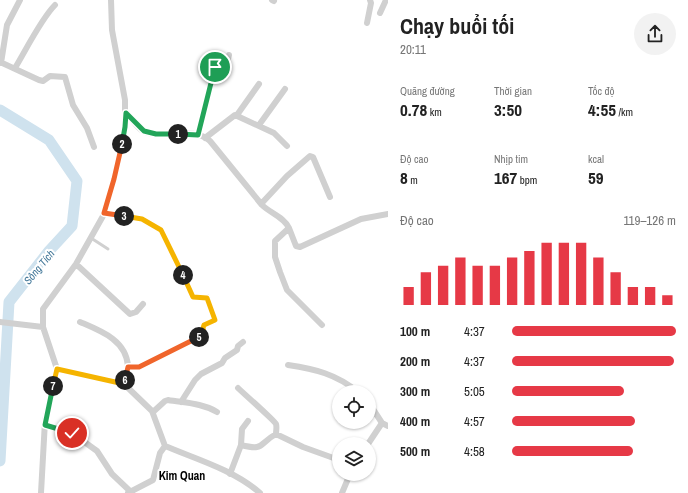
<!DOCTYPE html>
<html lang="vi">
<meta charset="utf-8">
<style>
:root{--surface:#fff;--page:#f2f2f2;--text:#222;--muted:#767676;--accent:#e63946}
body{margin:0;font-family:"Archivo Narrow",sans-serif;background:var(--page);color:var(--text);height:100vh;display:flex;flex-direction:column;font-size:15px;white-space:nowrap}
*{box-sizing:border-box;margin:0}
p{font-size:13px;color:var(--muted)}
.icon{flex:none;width:22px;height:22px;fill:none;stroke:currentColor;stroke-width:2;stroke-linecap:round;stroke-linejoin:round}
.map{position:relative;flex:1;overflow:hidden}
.sheet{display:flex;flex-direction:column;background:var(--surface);width:300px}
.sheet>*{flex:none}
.buttons{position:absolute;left:332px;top:385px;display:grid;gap:8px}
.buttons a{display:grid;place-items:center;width:44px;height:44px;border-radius:50%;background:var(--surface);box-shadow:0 1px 3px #0004;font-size:20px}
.pin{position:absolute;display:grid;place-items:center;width:34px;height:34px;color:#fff;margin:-17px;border:2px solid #fff;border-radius:50%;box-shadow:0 1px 4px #0007}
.km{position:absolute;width:20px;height:20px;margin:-10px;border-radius:50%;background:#222;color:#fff;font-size:11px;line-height:20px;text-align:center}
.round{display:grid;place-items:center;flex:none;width:42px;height:42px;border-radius:21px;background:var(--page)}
.head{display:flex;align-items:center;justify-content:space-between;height:68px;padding:0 12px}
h1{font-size:22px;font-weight:700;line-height:30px}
.metrics{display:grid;grid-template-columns:repeat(3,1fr);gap:6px;height:68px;padding:4px 12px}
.metrics div{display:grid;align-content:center}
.metrics b{font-size:17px;font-weight:700}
.metrics small{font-size:11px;font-weight:400}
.metrics p{font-size:11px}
.chart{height:112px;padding:8px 12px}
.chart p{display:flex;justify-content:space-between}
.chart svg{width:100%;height:72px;margin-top:4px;stroke:var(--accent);stroke-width:6}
ul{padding:0 12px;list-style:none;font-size:13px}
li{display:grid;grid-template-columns:64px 48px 1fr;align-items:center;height:30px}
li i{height:10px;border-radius:5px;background:var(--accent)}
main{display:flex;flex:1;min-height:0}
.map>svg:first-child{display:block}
</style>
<main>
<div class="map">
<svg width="388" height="493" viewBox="0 0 388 493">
<rect width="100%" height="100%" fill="#fff"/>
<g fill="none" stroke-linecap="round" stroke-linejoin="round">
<!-- river -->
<path stroke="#cfe2ee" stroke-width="11" d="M0,110l49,30 28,41 -5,45 -23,25 -40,51 -9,159"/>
<!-- service -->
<path stroke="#d0d0d0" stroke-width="3" d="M91,238l17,11"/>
<!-- minor -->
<path stroke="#d0d0d0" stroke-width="6" d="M272,0l2,1
M380,13l6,-13
M367,23l4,-20 -1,-3
M0,62l39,18 4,1 7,-5 15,1 8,28 14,23 7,19
M1,63l6,-38 13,-25
M15,68c11,-18 26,-49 40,-63
M126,113c6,5 10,14 17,18 21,10 49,-6 67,10l52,64c8,8 22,12 27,23l-14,13v16l5,15 7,18 35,35
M237,115l22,-31
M259,125l26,-36
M198,135l17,-68 2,-2 9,2 3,-12
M205,138l30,-23 39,18 13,13
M261,204l26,-28 23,-20 3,1 17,40
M104,213l37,6 20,11 32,67h14l8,23 -11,5v9l-65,33h-11
M289,228l7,18 4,1 61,-28 27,-5
M76,264l54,50 6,-2 7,-8
M0,322l43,5
M80,322c21,9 46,18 48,44 0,6 -2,13 -4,18
M288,365c27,4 48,9 70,27
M57,369l67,15 28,27 13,35c31,13 69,24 95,47
M238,388c5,5 37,33 38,36 1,3 0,7 0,10
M181,402l14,-22 6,-6 21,-11 3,-5 12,-8 1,-4 5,-4
M369,403l13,20 6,3
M153,412l12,-11 3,-1c17,3 34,3 49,12
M45,425l27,8 25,18 15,23 20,19
M368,444l14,-21
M241,445l1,-16 6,-8
M230,474l11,-29c24,6 17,-1 35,-11l27,13 36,13
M41,493l4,-72 12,-52 -14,-42v-18l33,-45 27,-48 11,-37 11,-52v-27l-13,-70 -1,-30
M128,493l25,-13 7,-27 5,-7
M342,493l8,-19"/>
</g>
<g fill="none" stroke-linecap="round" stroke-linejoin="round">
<!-- split-1 casing -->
<g stroke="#fff" stroke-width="8">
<path id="split-1" d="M178,134l20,1 17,-68"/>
</g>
<!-- split-2 casing -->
<g stroke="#fff" stroke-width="8">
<path id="split-2" d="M122,144l3,-17 1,-14 18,18 12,3h22"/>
</g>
<!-- split-3 casing -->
<g stroke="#fff" stroke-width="8">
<path id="split-3" d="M122,144l-8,35 -10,34 20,3"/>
</g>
<!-- split-4 casing -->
<g stroke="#fff" stroke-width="8">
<path id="split-4" d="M124,216l18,3 19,11 22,45"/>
</g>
<!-- split-5 casing -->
<g stroke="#fff" stroke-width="8">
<path id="split-5" d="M183,275l10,22 14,1 8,22 -11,5 -1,3 1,6 -5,3"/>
</g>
<!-- split-6 casing -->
<g stroke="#fff" stroke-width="8">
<path id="split-6" d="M125,380l3,-13h11l60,-30"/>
</g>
<!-- split-7 casing -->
<g stroke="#fff" stroke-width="8">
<path id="split-7" d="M53,386l4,-17 67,15 1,-4"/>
</g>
<!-- split-8 casing -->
<g stroke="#fff" stroke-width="8">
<path id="split-8" d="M53,386l-8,39 27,8"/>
</g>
<!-- split-1 -->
<use href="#split-1" stroke="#22a559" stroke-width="5"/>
<!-- split-2 -->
<use href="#split-2" stroke="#22a559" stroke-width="5"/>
<!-- split-3 -->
<use href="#split-3" stroke="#f0652b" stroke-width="5"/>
<!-- split-4 -->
<use href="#split-4" stroke="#f5b400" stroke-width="5"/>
<!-- split-5 -->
<use href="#split-5" stroke="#f5b400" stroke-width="5"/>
<!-- split-6 -->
<use href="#split-6" stroke="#f0652b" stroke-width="5"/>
<!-- split-7 -->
<use href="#split-7" stroke="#f5b400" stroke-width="5"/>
<!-- split-8 -->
<use href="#split-8" stroke="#22a559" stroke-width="5"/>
</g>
<g text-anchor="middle" stroke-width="4" stroke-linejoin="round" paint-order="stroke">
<!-- water labels -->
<g font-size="11" font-style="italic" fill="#3f7597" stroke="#fff">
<text transform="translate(39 267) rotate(-50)" y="4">Sông Tích</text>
</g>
<!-- quarter labels -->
<g font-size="12" font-weight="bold" fill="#000" stroke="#fff">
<text x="182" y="480">Kim Quan</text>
</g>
</g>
</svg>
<div class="buttons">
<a><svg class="icon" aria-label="locate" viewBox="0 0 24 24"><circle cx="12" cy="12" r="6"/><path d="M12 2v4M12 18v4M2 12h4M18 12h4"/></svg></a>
<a><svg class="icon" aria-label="layers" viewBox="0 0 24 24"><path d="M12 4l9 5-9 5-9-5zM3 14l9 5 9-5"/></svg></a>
</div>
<div class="pin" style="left:215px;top:67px;background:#1e9e55"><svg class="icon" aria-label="arrive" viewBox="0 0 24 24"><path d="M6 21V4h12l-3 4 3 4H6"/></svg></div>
<div class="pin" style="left:72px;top:433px;background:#d93025"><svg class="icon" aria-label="check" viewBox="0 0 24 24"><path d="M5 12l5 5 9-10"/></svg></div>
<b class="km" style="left:178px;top:134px">1</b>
<b class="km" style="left:122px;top:144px">2</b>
<b class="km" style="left:124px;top:216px">3</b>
<b class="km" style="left:183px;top:275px">4</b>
<b class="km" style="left:199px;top:337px">5</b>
<b class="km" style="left:125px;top:380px">6</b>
<b class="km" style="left:53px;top:386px">7</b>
</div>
<section class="sheet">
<div class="head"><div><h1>Chạy buổi tối</h1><p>20:11</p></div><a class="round"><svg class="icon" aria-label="share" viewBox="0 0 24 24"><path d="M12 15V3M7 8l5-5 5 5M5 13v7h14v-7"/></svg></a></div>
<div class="metrics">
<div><p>Quãng đường</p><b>0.78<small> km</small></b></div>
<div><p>Thời gian</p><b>3:50</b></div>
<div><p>Tốc độ</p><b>4:55<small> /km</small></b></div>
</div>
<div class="metrics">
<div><p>Độ cao</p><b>8<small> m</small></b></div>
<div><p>Nhịp tim</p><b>167<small> bpm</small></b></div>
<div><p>kcal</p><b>59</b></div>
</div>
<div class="chart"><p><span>Độ cao</span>119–126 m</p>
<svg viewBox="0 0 160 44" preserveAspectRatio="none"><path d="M5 44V33M15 44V24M25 44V20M35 44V15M45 44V20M55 44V20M65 44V15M75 44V11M85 44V6M95 44V6M105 44V6M115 44V15M125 44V24M135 44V33M145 44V33M155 44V38"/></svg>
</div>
<ul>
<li><b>100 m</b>4:37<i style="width:100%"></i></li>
<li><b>200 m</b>4:37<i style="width:99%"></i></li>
<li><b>300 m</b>5:05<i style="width:68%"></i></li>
<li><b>400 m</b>4:57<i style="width:75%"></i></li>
<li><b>500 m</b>4:58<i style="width:74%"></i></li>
</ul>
</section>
</main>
